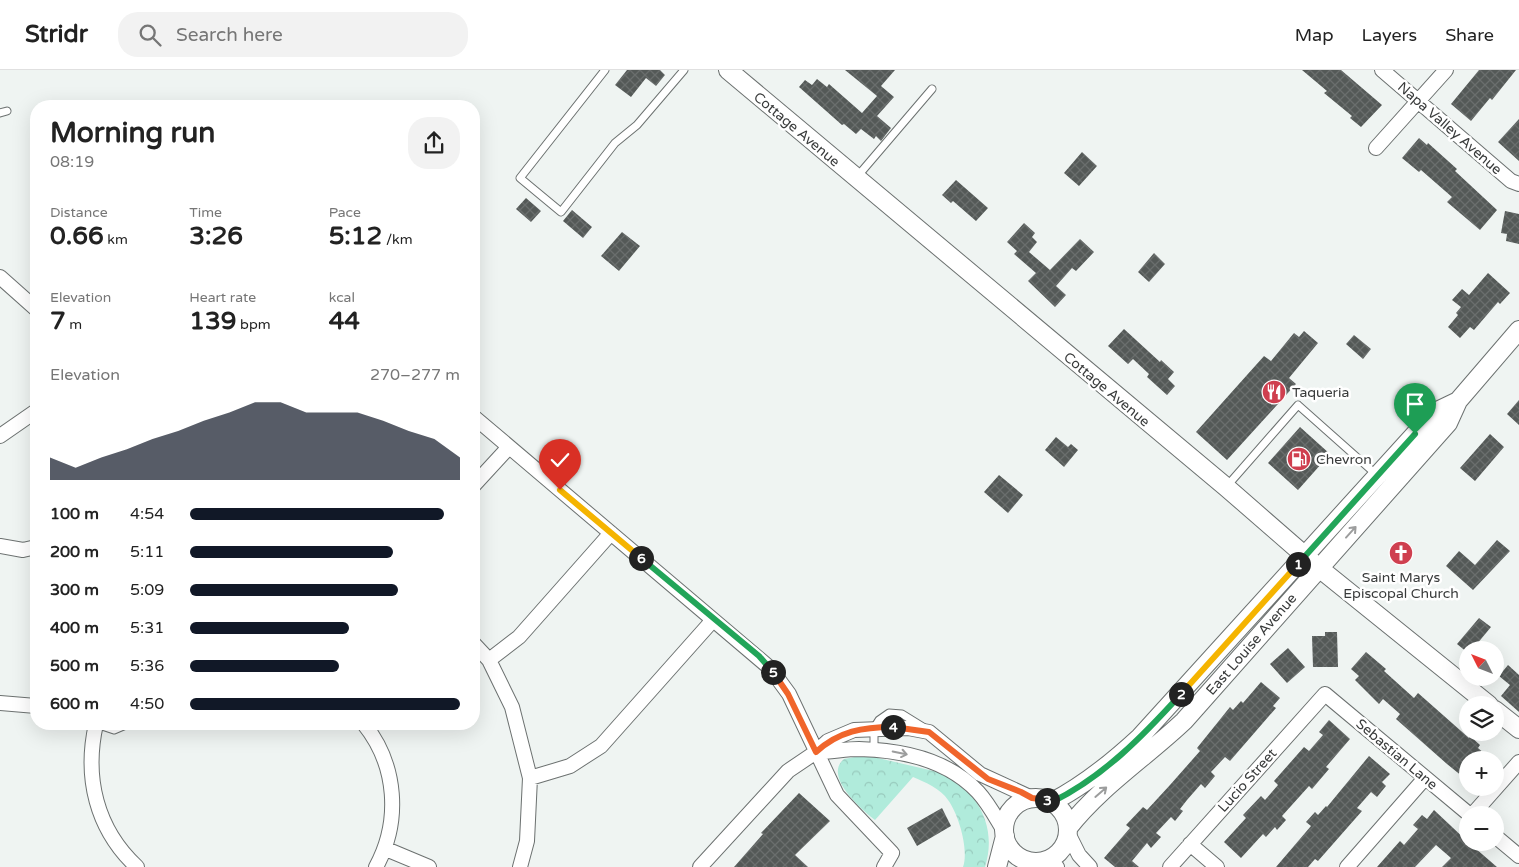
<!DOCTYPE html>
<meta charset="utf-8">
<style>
:root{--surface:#fff;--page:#f2f2f2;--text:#222;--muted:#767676;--line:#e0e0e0;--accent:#111827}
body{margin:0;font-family:"Varela Round",sans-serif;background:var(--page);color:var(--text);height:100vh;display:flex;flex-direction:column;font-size:19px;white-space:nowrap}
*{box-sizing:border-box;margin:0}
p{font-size:16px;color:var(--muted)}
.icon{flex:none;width:28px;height:28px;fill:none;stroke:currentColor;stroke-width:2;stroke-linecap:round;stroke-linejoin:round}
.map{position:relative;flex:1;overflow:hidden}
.side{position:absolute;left:30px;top:30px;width:450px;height:630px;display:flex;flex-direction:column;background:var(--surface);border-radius:20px;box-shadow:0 5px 20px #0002}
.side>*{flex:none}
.needle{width:32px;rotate:312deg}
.tools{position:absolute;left:1459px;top:571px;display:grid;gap:10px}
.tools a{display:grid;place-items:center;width:45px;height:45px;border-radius:50%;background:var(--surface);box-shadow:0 5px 20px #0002;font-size:25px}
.pin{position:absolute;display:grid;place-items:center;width:42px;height:42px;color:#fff;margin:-51px -21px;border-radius:50% 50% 50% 0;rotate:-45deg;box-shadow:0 0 5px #0007}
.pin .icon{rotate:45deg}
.km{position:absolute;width:25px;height:25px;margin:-12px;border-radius:50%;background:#222;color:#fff;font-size:14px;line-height:25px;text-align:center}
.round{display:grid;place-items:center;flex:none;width:52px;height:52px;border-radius:20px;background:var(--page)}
.overview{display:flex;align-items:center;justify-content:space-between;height:85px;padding:0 20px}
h1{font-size:28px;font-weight:700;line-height:38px}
.metrics{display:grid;grid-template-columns:repeat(3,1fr);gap:8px;height:85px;padding:5px 20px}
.metrics div{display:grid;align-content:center}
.metrics b{font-size:25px;font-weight:700}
.metrics small{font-size:14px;font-weight:400}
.metrics p{font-size:14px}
.chart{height:140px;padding:10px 20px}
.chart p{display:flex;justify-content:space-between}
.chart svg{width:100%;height:90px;margin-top:5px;fill:var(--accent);opacity:.7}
ul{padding:0 20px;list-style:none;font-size:16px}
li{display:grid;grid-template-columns:80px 60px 1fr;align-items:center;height:38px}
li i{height:12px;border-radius:6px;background:var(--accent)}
header{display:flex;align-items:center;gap:30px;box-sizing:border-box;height:70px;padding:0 25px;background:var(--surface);border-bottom:1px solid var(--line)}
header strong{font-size:24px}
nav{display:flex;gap:28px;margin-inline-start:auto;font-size:18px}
.search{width:350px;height:45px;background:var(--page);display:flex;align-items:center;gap:12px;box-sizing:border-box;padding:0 18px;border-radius:20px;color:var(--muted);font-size:19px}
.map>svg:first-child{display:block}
</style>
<header>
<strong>Stridr</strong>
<div class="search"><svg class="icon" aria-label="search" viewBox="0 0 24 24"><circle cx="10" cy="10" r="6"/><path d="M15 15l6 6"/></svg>Search here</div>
<nav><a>Map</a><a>Layers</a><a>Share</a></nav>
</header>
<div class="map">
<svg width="1519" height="797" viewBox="0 0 1519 797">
<defs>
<pattern id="park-crowns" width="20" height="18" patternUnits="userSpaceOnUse" patternTransform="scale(1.25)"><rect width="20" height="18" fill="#b0ebdb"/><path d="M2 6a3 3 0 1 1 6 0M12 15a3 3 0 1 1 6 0" fill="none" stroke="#98cabd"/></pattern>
<pattern id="building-cross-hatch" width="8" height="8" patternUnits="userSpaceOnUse" patternTransform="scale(1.25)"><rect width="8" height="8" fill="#545957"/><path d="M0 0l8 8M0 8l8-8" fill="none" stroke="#6a6e6d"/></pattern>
</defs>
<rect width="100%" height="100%" fill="#eff4f2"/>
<!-- park -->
<path fill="url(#park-crowns)" d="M865,685l73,17c39,16 60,54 47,95h-22c6,-17 -4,-52 -15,-67 -7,-11 -23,-18 -35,-23l-38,43c-14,-11 -52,-44 -31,-61z"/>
<!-- building -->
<path fill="url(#building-cross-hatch)" d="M627,0h33l5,5 -9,11 -10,-8 -15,19 -16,-12z
M845,0h50l-14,16 13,11 -17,19 14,12 -10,13 -5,-5 -2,3 -13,-10 -5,5 -12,-10 -2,1 -43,-38 6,-7 7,5 5,-6 10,8 2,-3 33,29 15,-17z
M1302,0h39l41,35 -21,22 -11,-9 2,-2 -28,-23 3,-2z
M1479,0h37l-24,30 -2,-2 -19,23 -20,-17z
M1519,49v42l-21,-19z
M1419,68l8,7 1,-2 29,26 -2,2 42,39 -17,20 -33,-28 5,-5 -31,-27 -2,2 -17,-14z
M1082,82l15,14 -18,20 -15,-13z
M956,110l32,28 -12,13 -23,-20 -2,2 -9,-8z
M526,128l15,13 -10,11 -15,-13z
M572,140l20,17 -9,11 -20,-17z
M1505,141l14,3v30l-13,-3 1,-7 -6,-1z
M1024,153l11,10 -3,4 5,5 -8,10 21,18 30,-31 14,13 -18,19 -4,-3 -16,18 10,9 -11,12 -27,-26 8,-8 -22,-19 3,-3 -10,-9z
M622,162l18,14 -21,25 -18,-15z
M1154,183l11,11 -16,18 -11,-10z
M1488,203l22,20 -10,11 -2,-2 -24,28 -4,-3 -10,11 -12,-11 10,-12 -2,-2 5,-6 -9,-7 10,-11 7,6z
M1124,259l36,33 1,-2 13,12 -6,7 7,7 -8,9 -20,-18 2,-3 -16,-15 -5,5 -20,-18z
M1304,261l14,12 -29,35 7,6 -69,76 -31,-28 68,-76 7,5 23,-28 5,4z
M1354,265l17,14 -8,10 -17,-15z
M1519,330v25l-12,-11z
M1300,357l30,27 -32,36 -30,-27z
M1490,364l14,13 -29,34 -15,-13z
M1056,367l12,10 3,-3 7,6 -14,17 -19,-17z
M999,405l24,20 -15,18 -24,-21z
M1497,470l13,11 -37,39 -27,-24 13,-15 16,14z
M1479,548l12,9 -19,23h-4v3l-11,-9z
M1325,562h12l1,35h-25l-1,-31h13z
M1288,578l17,19 -18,16 -17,-19z
M1366,582l20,17 -2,2 30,27 4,-5 51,45 1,-2 10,9 -2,3 14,12h-24v21l-21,-17 -51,-45 4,-5 -17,-15 -4,5 -24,-24 4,-4 -8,-7z
M1508,595l11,10v37l-18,-16 9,-11 -11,-9z
M1261,612l19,16 -7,8 3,2 -46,53 -5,-4 -14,15 4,4 -10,12 -4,-4 -14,16 -7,9 3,2 -8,10 -4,-4 -15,16 5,4 -10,11 -4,-5 -15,18 7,6h-24l-11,-9 26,-30 -4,-3 17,-18 4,3 23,-25 30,-34 -3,-3 33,-41 3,3 8,-9 2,2z
M1329,650l21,19 -24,28 3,2 -17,20 -3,-3 -27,30 4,4 -9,10 -2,-3 -9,10 -3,-3 -22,24 -17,-16 22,-24 -3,-3 18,-19 4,4 13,-15 -4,-4 30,-34 5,4 14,-16 -4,-3z
M1369,686l21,18 -8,8 4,4 -9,11 -6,-5 -14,16 5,3 -44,50 -3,-2 -7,8h-32l35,-41 -5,-4 9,-10 3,3 8,-9 1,1z
M799,723l31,28 -35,34 13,12h-74l29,-33 -2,-1z
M942,738l9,18 -34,20 -10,-18z
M1434,740l34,32 29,25h-55l9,-9 -15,-13 -21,22h-38l23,-26 4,4 14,-16 -5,-4 9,-10 5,4z"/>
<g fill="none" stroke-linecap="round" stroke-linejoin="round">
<!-- service casing -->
<g stroke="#6c7170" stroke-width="9">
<path id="service" d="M605,0l-85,108 41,34 54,-69 22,-18 47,-55
M0,43l7,-2
M856,108l76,-89
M1227,416l71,-81 80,71
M96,654l18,6 14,-6
M874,680v-22l5,-8 10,-7 13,1 21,13"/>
</g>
<!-- minor casing -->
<g stroke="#6c7170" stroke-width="16">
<path id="minor" d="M1382,0l129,111 8,3
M1376,78l70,-78
M0,207l36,32
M474,347l296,251 19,26 48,101 55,58 -8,14
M0,366l36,-25
M474,415l35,-38
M0,476l23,4 13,-3
M474,574l15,16 23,47 18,71 -3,63 -7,26
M489,590l30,-23 92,-104
M0,633l36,3
M96,654c-12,53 0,105 41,143
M364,654c33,41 37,97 12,143
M816,682c15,0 29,-3 43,-3 42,1 89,11 119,43 11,12 18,26 26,39
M530,708l40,-12 31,-20 112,-126
M1472,745l47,-53
M1068,763l11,22 11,12
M1495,766l24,20
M1190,774l27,23
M386,779l43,18
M1045,791l12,6
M700,797l88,-96 28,-19 12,-11 26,-11 54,-2 21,4 51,42 52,24
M1170,797l155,-173 145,121
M1347,797l78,-89"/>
</g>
<!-- tertiary casing -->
<g stroke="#6c7170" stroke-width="20">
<path id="tertiary" d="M728,0l498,417 93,81 170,137
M1495,640l24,19
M1004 760a32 32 0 1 1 64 0a32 32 0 1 1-64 0Z
M1052,732c33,-17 61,-40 88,-65l295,-325 23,-11
M1068,758c33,-42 78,-71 116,-107l264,-298 10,-22 61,-71
M997,797l8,-31"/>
</g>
<!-- service -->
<use href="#service" stroke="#fff" stroke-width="7"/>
<!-- minor -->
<use href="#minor" stroke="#fff" stroke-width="14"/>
<!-- tertiary -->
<use href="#tertiary" stroke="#fff" stroke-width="18"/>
</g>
<!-- one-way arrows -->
<defs><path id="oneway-shaft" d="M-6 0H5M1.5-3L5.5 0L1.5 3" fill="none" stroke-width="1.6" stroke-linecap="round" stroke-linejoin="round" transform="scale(1.25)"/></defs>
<g stroke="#9c9d9d">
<use href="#oneway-shaft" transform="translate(1351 462) rotate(-48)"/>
<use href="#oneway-shaft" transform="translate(900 683) rotate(12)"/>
<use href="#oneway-shaft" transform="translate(1101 722) rotate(-41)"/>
</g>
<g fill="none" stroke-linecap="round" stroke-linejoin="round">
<!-- split-1 casing -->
<g stroke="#fff" stroke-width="10">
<path id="split-1" d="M1298,494l117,-130"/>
</g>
<!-- split-2 casing -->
<g stroke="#fff" stroke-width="10">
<path id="split-2" d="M1181,624l117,-130"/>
</g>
<!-- split-3 casing -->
<g stroke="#fff" stroke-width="10">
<path id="split-3" d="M1047,730l5,2c51,-25 91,-66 129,-108"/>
</g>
<!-- split-4 casing -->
<g stroke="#fff" stroke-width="10">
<path id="split-4" d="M893,657l36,5 59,47 33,13 11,6 15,2"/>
</g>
<!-- split-5 casing -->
<g stroke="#fff" stroke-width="10">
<path id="split-5" d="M773,602l15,22 28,58c23,-21 47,-25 77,-25"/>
</g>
<!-- split-6 casing -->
<g stroke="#fff" stroke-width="10">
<path id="split-6" d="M641,488l118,98 14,16"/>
</g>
<!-- split-7 casing -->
<g stroke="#fff" stroke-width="10">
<path id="split-7" d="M560,420l81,68"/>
</g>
<!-- split-1 -->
<use href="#split-1" stroke="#22a559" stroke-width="6"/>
<!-- split-2 -->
<use href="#split-2" stroke="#f5b400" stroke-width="6"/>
<!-- split-3 -->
<use href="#split-3" stroke="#22a559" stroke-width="6"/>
<!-- split-4 -->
<use href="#split-4" stroke="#f0652b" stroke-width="6"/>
<!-- split-5 -->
<use href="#split-5" stroke="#f0652b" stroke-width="6"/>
<!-- split-6 -->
<use href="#split-6" stroke="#22a559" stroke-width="6"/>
<!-- split-7 -->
<use href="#split-7" stroke="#f5b400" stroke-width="6"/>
</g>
<!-- icons -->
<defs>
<g id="restaurant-disc" transform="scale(1.25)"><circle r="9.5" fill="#cf3f4f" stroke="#fff"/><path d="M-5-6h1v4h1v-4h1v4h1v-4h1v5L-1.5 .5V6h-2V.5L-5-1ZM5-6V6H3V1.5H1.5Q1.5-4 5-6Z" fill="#fff"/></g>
<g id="fuel-disc" transform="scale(1.25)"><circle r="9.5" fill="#cf3f4f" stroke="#fff"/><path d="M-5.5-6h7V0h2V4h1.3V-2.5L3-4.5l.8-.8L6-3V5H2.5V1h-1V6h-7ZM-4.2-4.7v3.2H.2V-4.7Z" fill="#fff"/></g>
<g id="church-disc" transform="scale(1.25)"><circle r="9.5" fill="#cf3f4f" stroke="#fff"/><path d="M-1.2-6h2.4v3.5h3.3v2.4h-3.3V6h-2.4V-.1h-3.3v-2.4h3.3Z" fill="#fff"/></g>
</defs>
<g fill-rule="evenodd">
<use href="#restaurant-disc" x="1274" y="322"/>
<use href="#fuel-disc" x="1299" y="389"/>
<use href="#church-disc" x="1401" y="483"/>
</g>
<g text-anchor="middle" stroke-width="5" stroke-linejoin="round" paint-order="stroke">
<!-- street labels -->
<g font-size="14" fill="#393b3b" stroke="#fff">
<text transform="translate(1450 58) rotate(41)" y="5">Napa Valley Avenue</text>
<text transform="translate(797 59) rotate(40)" y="5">Cottage Avenue</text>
<text transform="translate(1107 319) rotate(40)" y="5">Cottage Avenue</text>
<text transform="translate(1251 574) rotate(-49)" y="5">East Louise Avenue</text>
<text transform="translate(1397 684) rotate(40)" y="5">Sebastian Lane</text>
<text transform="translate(1247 710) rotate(-48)" y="5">Lucio Street</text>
</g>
<!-- poi labels -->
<g font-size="14" fill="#393b3b" stroke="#fff" text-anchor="start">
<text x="1292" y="327">Taqueria</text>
<text x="1316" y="394">Chevron</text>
<text x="1401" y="512" text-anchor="middle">Saint Marys<tspan x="1401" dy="16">Episcopal Church</tspan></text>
</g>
</g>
</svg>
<div class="tools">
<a><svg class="needle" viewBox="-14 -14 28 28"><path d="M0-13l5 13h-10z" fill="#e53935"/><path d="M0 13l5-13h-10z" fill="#767676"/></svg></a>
<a><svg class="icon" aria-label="layers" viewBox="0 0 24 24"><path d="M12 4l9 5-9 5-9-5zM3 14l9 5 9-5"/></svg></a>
<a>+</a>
<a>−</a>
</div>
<div class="pin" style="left:1415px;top:364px;background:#1e9e55"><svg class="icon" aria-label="arrive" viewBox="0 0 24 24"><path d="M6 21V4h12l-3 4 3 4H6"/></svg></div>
<div class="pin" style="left:560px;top:420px;background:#d93025"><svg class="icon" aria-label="check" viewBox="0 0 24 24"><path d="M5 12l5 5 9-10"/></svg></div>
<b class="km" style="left:1298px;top:494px">1</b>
<b class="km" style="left:1181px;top:624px">2</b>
<b class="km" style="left:1047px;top:730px">3</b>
<b class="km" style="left:893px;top:657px">4</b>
<b class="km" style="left:773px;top:602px">5</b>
<b class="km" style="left:641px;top:488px">6</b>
<section class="side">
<div class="overview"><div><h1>Morning run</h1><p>08:19</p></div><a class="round"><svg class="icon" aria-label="share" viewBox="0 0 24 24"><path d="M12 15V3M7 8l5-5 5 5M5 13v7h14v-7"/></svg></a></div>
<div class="metrics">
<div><p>Distance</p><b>0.66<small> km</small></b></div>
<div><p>Time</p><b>3:26</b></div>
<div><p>Pace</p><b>5:12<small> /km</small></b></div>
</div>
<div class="metrics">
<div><p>Elevation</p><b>7<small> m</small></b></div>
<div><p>Heart rate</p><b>139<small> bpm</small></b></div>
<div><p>kcal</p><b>44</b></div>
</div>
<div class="chart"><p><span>Elevation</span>270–277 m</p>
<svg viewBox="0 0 160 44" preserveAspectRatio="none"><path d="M0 44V33L10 38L20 33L30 29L40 24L50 20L60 15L70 11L80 6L90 6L100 11L110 11L120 11L130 15L140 20L150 24L160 33V44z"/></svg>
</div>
<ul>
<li><b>100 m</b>4:54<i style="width:94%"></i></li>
<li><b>200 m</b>5:11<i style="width:75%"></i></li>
<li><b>300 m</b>5:09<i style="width:77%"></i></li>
<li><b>400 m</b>5:31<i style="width:59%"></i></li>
<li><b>500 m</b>5:36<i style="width:55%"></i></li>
<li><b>600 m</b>4:50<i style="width:100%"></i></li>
</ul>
</section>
</div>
